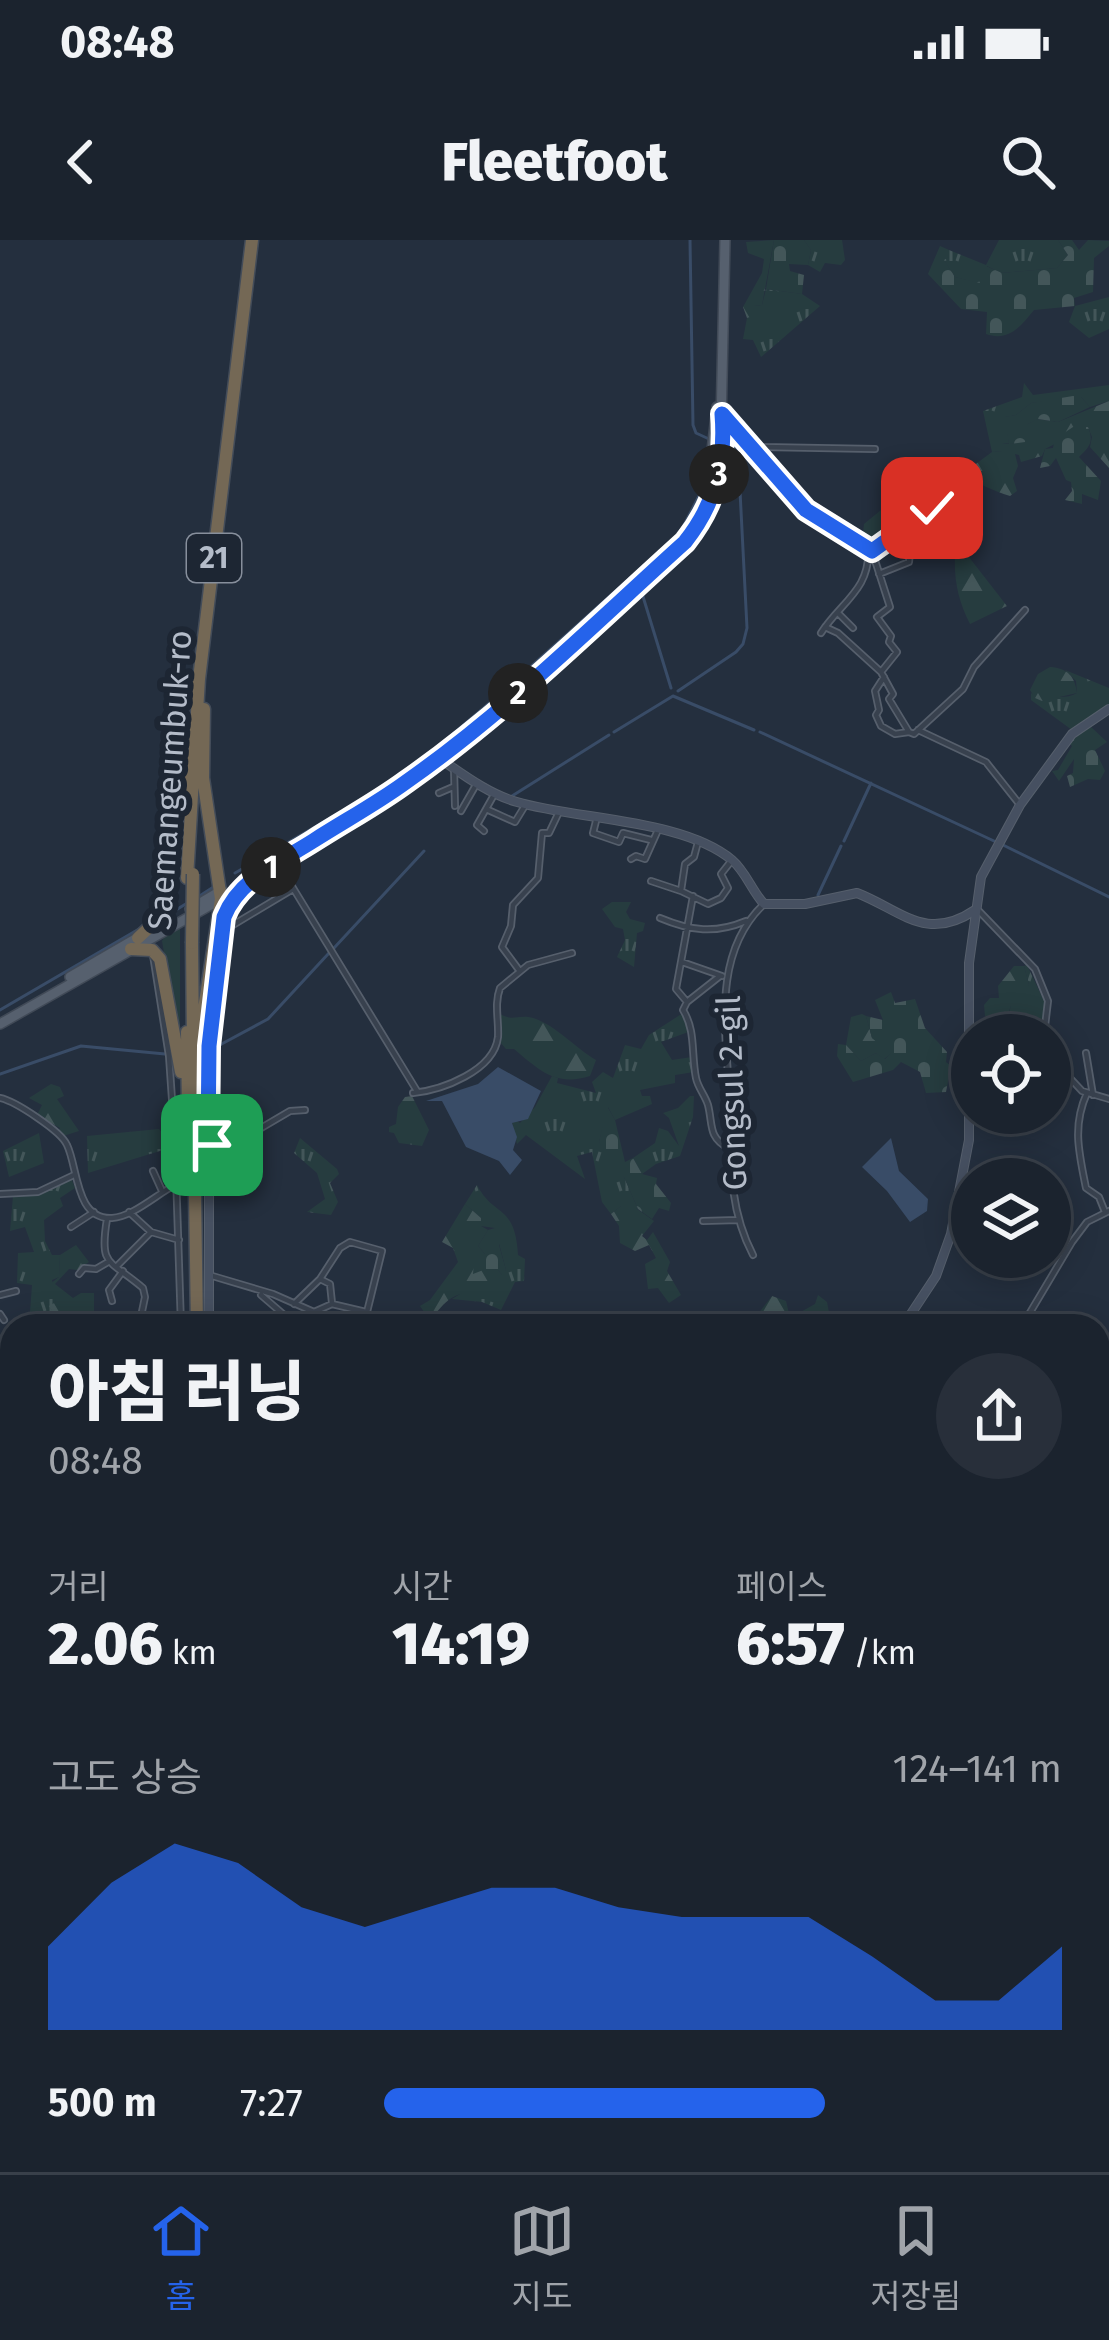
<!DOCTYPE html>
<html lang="ko">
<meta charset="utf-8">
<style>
:root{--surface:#1b232e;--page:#282f3a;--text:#f1f3f6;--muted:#a0a4aa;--line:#39404a;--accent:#2563eb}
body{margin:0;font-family:"Fira Sans","Noto Sans KR",sans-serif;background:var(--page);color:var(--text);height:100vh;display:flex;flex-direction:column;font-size:45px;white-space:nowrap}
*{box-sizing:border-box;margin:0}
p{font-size:39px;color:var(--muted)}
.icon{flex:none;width:66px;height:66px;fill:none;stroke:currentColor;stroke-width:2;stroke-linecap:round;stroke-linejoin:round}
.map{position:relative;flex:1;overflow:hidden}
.panel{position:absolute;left:0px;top:1074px;width:1110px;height:858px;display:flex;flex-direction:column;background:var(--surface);border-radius:36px 36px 0 0;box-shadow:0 6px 30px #0003,0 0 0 3px var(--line)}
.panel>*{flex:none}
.controls{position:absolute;left:951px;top:774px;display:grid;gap:24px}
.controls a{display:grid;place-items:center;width:120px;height:120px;border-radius:50%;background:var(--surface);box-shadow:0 6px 30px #0003,0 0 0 3px var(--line);font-size:60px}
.pin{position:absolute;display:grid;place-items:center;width:102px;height:102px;color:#fff;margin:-51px;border-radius:24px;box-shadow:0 6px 18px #0006}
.km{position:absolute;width:60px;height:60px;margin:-30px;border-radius:50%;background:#222;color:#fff;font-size:33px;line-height:60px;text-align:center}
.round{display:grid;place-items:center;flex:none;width:126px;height:126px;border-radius:63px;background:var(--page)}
.summary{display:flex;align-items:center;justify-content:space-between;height:204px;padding:0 48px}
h1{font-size:66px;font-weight:800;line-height:90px}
.stats{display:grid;grid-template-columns:repeat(3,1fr);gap:18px;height:204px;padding:12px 48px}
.stats div{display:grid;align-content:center}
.stats b{font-size:60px;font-weight:800}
.stats small{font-size:33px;font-weight:400}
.stats p{font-size:33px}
.chart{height:336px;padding:24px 48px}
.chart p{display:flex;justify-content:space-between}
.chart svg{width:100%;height:216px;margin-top:12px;fill:var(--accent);opacity:.7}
ul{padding:0 48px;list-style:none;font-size:39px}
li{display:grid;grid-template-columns:192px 144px 1fr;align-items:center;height:90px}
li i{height:30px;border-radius:15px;background:var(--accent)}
.status{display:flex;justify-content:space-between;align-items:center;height:84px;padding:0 60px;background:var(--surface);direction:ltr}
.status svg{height:33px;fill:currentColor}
header{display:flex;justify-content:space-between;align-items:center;height:156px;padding:0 48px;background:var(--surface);font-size:54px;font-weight:800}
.dock{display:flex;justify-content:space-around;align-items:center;height:168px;border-top:3px solid var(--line);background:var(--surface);font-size:33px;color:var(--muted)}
.dock a{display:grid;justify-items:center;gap:6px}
.dock .current{color:var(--accent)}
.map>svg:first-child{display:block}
</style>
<div class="status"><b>08:48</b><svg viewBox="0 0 49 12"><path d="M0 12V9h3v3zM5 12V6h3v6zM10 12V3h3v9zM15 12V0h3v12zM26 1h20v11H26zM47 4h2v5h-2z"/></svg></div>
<header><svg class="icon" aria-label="back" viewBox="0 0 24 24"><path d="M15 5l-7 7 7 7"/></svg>Fleetfoot<svg class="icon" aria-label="search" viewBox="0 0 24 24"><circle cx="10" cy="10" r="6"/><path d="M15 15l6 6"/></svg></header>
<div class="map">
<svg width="1109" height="1932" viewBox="0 0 1109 1932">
<defs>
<pattern id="grass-tufts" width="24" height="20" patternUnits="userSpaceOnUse" patternTransform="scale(3)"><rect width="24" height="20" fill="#263c3f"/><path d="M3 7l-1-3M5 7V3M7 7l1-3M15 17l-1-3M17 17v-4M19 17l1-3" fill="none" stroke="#435659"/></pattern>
<pattern id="forest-firs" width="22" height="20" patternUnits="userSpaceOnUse" patternTransform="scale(3)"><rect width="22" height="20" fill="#263c3f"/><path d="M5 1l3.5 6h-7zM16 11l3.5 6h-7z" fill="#435659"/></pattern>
<pattern id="cemetery-stones" width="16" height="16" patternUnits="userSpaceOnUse" patternTransform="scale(3)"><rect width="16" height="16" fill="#263c3f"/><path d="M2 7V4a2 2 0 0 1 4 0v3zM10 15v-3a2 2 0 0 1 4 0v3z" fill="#435659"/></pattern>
</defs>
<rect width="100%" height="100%" fill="#242f3e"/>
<!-- grass -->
<path fill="url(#grass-tufts)" d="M842,0l3,20 -4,5 -16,-2 -5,9 -12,-7 3,-15 -7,-10z
M999,0h59l10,15 -11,13 -56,5 -14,-7 -2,19 -30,-8 -12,-18 6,-2v-7l37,15z
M766,49l36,5 18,12 -59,51 -8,-17 -10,-1 4,-21 6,-3v-9l9,-1z
M1109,57v32l-20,9 -20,-16 6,-16z
M1024,143l9,12 76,-10v16l-19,6 -9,-10 -50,6 -15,12 -11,2 4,26 -7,1v7l-10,1 -9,-41 39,-14z
M1065,430l44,18v17l-37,25 -41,-30v-7l11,8c13,-7 24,-1 35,-8l-1,-12z
M612,662h19l-5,10 4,7 15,4 -2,8 -6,2 -3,34 -17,-10 8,-17 -2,-11 -8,-2 -13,-18z
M180,687v114l-18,-100 6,-9z
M1027,725l18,38 -4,32h-36l6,-31 18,-19 -5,-19z
M683,773l8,18 -30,11 11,18 20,-3 2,15 -19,3v8l-35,7 2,6h8l2,8 -37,16 -7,-13 -9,35 25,35 14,32 -17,-3 -10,8 -9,-12 -10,-50 -15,4 8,23 -59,-44 -9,9 -5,-21 4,-3 4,3 15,-16 17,-31 6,2 -1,5 39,10 -4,-11 11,-10 10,6 12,-33 16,4 8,-14z
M690,856h4l-1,21 -13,39 -24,8 -14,10 -9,-16 22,-15 4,-15 9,3 11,15 -10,-28 -6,-5 15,-5z
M159,889l14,18 -85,26 -1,-37z
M39,893l5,30 -35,14 -6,-26z
M300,898l37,31 2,5 -9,9 8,19 -7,13 -24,-3 18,-13 -8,-26 -23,-20z
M71,938l4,10 -15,10 3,8 -19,14 1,21 7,14h8l-1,22 -7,3 4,22 -6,5 11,19h-23l-8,-13 2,-28 -15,-2 1,-30 16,-1 -9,-25 -15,4 3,-35 23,-2z
M477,945c17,33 38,18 41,70l7,4 -1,22 -9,1 -14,28 -19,-8 -30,-3 13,-8 23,-1 18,-20 -11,-42 -14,-2v-8l-16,-14z"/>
<!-- forest -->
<path fill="url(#forest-firs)" d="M774,0l-12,65 -8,1 -1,10 -6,2 -4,-11 19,-34 2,-14 -16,-6 -2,-11z
M1109,161v67l-19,-21 2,-10 -4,-10 -43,22 -3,7 -21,6 -2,-7 -4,-1 3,12 -5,12 4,13 -7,5c-17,-5 -31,-13 -49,-21l31,-23 10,-1v-7l15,-1 11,-19 9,-5 21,3z
M926,241l6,24 -59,43 -10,-14 1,-10 22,-18 3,3 5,-7 -3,-14z
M965,312l42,54 -37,18c-11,-22 -16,-42 -15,-67z
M1050,427c18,1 25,10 27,26l-35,8 -7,-3 -5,-8 8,-16z
M1014,726h10l5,19 -5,8 8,6 -10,12 -11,-6 -4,13 -22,-2 -1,-11 6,-7h9l-1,-12z
M500,774c13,7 15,2 28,3 23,3 48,32 68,43l-6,16c-34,11 -51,-6 -76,-27h-8l-6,-7z
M862,774l4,2 6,22 18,8 3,6 -9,7 -8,-6 -15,8 -15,-16 5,-28z
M51,844l9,3 4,9 -7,3 22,32 -16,5 -5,-4 2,-4 -23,-13 5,-10 -13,-7z
M412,856l17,34 -7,16 -23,-3 -5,-10 -5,-1v-5l7,-3 2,-17 7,-10z
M465,964l16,14v8l7,4 -10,16 7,8 1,14 12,2 5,6 -15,15c-38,-1 -43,11 -62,35h-25l6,-6 8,3 10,-10 -5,-7 10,-6 28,-38 -5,-14 -11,-6z
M621,966h12l21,15 -12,15 5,4 6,-8 17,30 -3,9 14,24 -12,8 -11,-15 -10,1 -3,-25 11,-6 -7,-13 -14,6 -15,-8 -1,-17 -8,-12z
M76,1005l13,17 -12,8 -8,-1 -14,15 18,14 8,-5h13v21l20,6 -3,6h-50l-12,-20 7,-4 -6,-18 9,-7 1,-22z
M818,1055l9,7 3,16 -5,8h-58l-9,-12 14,-18 14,5 4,17 25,-14z"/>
<!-- cemetery -->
<path fill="url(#cemetery-stones)" d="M774,0h30l7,10 -3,15 -19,-1 1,7 14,4 -2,19 -36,-5z
M1058,0h14l7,10 9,-10 21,1v5l-15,12 -1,34 -19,6 1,8 -41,4c-13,16 -25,32 -48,24l1,-22 -26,-3 -33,-35 12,-28 9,4v7l-5,3 11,17 29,7 2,-18 16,7 55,-5 11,-13z
M1073,156l8,1 9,10 -32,15 -20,-3 -10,5 -3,18 -16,2 -5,-27 12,-2 15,-12z
M1073,187h15c6,15 2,19 -9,30l22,24 -3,19 -16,-6v10l-17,-4 7,-9 -1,-9 -5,-2 -10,-22 -6,8 -10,2 5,-19 8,-1 2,-9z
M1090,486l17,16 -12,8 10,21 -5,9 -12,-1 -18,8 -3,-11 6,-3 1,-14 -15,22 -7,-10 6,-1 14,-24 -3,-3z
M891,752l4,11 20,-4 10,29 22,24 -1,10 5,4 -5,26 -20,1 -6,-21 -19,-10 -8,8 -40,12 -16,-26 1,-12 8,1 15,16 15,-8 9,6 7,-7 -2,-5h-8l-10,-9 -6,-22 17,4 -8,-20z
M607,866l8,14 10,42 8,-4 9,16 15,4 -1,6 15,19 -2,8 -10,-3 -7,11 -14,-10 -14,-32 -23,-15 5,-8 -7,-12z
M495,988l8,10 -4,7 7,25 -3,6 -5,-6 -12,-1 -13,5 1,-12 11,-8 -7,-8 10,-16z"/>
<!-- water -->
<path fill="#394c67" d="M498,827l43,24 -13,28 -16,4 5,14 -4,13 9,10 -12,15 -11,-14 -33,-14 -24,-46h-16l52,-17z
M891,898l8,33 29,28 -1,12 -17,11 -23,-31 -25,-24z
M12,1337v123l-12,-2v-115z
M840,1920h140l3,12h-130z"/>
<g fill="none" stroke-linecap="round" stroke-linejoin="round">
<!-- stream -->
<path stroke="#394c67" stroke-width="3" d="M690,0l3,185 3,8 13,6
M683,287l20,-39
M654,317l11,-10
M641,350l30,98
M518,438l131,-117
M678,451l58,-39 7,-8 4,-16 -9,-176 -8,-11
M614,492l59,-36 81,34
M760,492l234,109
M374,553l39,-25 101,-86
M512,556l97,-61
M844,601l27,-58
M1003,605l106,52
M235,633l134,-77
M818,655l23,-49
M198,657l17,-11
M166,676l23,-14
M334,708l90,-97
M0,770l139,-81
M216,807l52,-28 61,-66
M0,834l81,-28 84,8
M0,1469l12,2
M0,1549l12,-16"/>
<!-- street casing -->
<g stroke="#565f6c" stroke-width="8">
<path id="street" d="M722,174l84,96 66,41 18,56 -13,10 14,19 -2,6 8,10 -16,20 12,22 -4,5 20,33 5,2 49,-45 11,-22 51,-57
M750,198l11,9 114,2
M873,311l65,-46 21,3 6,26 -18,8h-36l-2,20 -30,12
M838,373l15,15
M825,387l13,6 43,39
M821,393c19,-30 50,-44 47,-84
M884,437l-9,14 4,19 -3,5 5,11 14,8 14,-2
M918,490l68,32 34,43
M454,528l1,38
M439,553l14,-6
M486,569l29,13 11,-18
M461,571l16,-28
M597,577l-4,16 26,9 4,-9 28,7
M484,591l-7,-6 18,-32
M631,619l5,-3 9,3 13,-29
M279,625l138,226
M651,641l30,10 4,-27 9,-7 4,-15
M681,651l27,13 13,-6 7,-10 -7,-14 11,-14
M979,671l56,58 13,32 -4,34
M660,678c31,13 55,16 86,3
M223,691l70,-42
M153,715l16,101 6,87 6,183
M682,722l40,14
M519,730l-17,-23 9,-21 2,-21 25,-27 4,-45h7l10,-21
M720,736l-33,26 -4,8c13,21 8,43 13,68 2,10 9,17 12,27 5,20 0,32 20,43
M687,762l-11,-13 17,-93
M1086,813l7,42
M1050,827l18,9 14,15 27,8
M413,853c29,-3 81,-22 85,-56 1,-17 -4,-33 2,-49l28,-23 44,-12
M1087,853c-15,33 -8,60 -1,95l13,9 6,15
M0,858c15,3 61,33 67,47 11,22 8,75 45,73 21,-1 46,-25 65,-34
M211,904l45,-13 34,-20 15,-1
M153,931l9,20
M0,954l38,-2 36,-17
M129,972l22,20 28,8
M107,979c-8,48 2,40 36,69l2,9 -6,29
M703,981l35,-1
M71,987l23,-15
M753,1015c-25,-48 -22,-94 -23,-146 -2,-68 -22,-152 34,-205
M117,1026l34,-34
M79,1034l5,-6 12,1 12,-7
M209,1035l64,19 41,18 18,-8 34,8
M320,1039l10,5 2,19
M0,1055l16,-4
M261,1055l36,31
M112,1061l-3,-11 14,-19
M294,1064l26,-25 20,-31 10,-6 32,9 -15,61
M0,1074l4,6
M342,1081l9,3 7,-11
M297,1086l17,-14
M1022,1086l50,-84 15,-20 22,-11
M1103,1135l6,-22
M0,1661l12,-10
M0,1711l12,4
M1098,1768l11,-29
M448,1920l13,12
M515,1920l1,12
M984,1920l3,12
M1067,1920l1,12
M61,1932l23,-12
M477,1932l9,-12"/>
</g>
<!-- secondary casing -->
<g stroke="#565f6c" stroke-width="10">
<path id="secondary" d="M436,516c25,17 52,38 81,46 61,18 166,17 215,58 14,12 20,31 32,44h41l52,-11c44,17 69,50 118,17
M209,1086v-281l15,-128 22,-31
M903,1086l33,-50 15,-42 18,-94v-177l12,-86 39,-72 52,-71 37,-25
M1098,1099l11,3
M0,1500l12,10
M0,1877l12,2
M294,1920l12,12
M535,1932l5,-12"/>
</g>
<!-- primary casing -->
<g stroke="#414a57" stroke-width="12">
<path id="primary" d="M664,315l33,-36 10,-25 10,-87
M190,669l32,-19
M70,737l74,-43
M0,784l221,-125 187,-117 116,-93 161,-146 20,-27 15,-46 5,-230"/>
</g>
<!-- highway casing -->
<g stroke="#434c59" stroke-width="15">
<path id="highway" d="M187,638l12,-199 53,-439
M138,698l18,-17 30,-164
M192,703l1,100
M131,709l21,1 8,9 21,113
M187,792l1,82
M183,870l5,52
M194,889l3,197
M194,897l4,-89 23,-149 -18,-121 1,-69
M172,1932l2,-12"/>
</g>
<!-- street -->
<use href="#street" stroke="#38414e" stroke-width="4.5"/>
<!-- secondary -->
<use href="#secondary" stroke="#465061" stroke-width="8"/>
<!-- primary -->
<use href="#primary" stroke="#56606e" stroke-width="9"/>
<!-- highway -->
<use href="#highway" stroke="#746855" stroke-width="12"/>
<!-- highway-bridge casing -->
<g stroke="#434c59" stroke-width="15" stroke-linecap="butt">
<path id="highway-bridge" d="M192,703l1,-69"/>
</g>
<!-- highway-bridge -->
<use href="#highway-bridge" stroke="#746855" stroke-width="12"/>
</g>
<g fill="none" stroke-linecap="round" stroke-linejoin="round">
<!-- route casing -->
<g stroke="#fff" stroke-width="24">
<path id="route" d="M212,905l-4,-2 1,-97 15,-129c15,-38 56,-55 89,-76 31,-20 63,-37 93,-59 100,-70 188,-158 279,-240 30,-38 41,-78 37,-128l84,96 66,41 60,-43"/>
</g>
<!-- route -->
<use href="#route" stroke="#2563eb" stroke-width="15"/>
</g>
<g text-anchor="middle" stroke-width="12" stroke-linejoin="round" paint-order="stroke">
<!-- shield labels -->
<rect fill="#1d2633" stroke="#878f9c" stroke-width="3" x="187" y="294" width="54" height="48" rx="9"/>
<g font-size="30" font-weight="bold" fill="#b4bcc9">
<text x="214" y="328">21</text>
</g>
<!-- street labels -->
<g font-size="33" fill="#b4bcc9" stroke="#1d2633">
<text transform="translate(169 540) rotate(-86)" y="12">Saemangeumbuk-ro</text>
<text transform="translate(731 853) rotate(-92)" y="12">Gongsul 2-gil</text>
</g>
</g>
</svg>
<div class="controls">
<a><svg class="icon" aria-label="locate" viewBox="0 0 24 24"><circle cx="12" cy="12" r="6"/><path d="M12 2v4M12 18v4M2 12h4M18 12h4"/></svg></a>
<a><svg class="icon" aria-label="layers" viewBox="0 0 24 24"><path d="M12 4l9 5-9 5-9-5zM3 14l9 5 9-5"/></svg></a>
</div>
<div class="pin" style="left:212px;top:905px;background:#1e9e55"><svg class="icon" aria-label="arrive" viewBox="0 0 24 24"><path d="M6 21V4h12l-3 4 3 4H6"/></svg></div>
<div class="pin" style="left:932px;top:268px;background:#d93025"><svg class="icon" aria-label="check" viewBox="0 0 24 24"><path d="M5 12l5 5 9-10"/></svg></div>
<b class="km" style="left:271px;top:627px">1</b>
<b class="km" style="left:518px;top:453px">2</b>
<b class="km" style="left:719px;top:234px">3</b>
<section class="panel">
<div class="summary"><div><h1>아침 러닝</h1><p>08:48</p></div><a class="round"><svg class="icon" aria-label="share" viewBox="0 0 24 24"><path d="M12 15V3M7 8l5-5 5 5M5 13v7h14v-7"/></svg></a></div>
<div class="stats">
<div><p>거리</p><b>2.06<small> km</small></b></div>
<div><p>시간</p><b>14:19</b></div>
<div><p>페이스</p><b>6:57<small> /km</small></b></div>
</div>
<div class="chart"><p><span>고도 상승</span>124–141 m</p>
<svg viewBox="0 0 160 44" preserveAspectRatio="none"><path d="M0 44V27L10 14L20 6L30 10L40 19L50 23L60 19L70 15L80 15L90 19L100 21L110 21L120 21L130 29L140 38L150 38L160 27V44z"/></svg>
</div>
<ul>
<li><b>500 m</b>7:27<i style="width:65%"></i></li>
</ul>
</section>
</div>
<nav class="dock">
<a class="current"><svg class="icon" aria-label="home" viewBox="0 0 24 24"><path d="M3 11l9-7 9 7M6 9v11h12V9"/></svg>홈</a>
<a><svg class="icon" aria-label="map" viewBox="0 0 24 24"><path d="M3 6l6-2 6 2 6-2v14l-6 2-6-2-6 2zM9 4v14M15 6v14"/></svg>지도</a>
<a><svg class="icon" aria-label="saved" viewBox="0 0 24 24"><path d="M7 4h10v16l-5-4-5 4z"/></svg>저장됨</a>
</nav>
